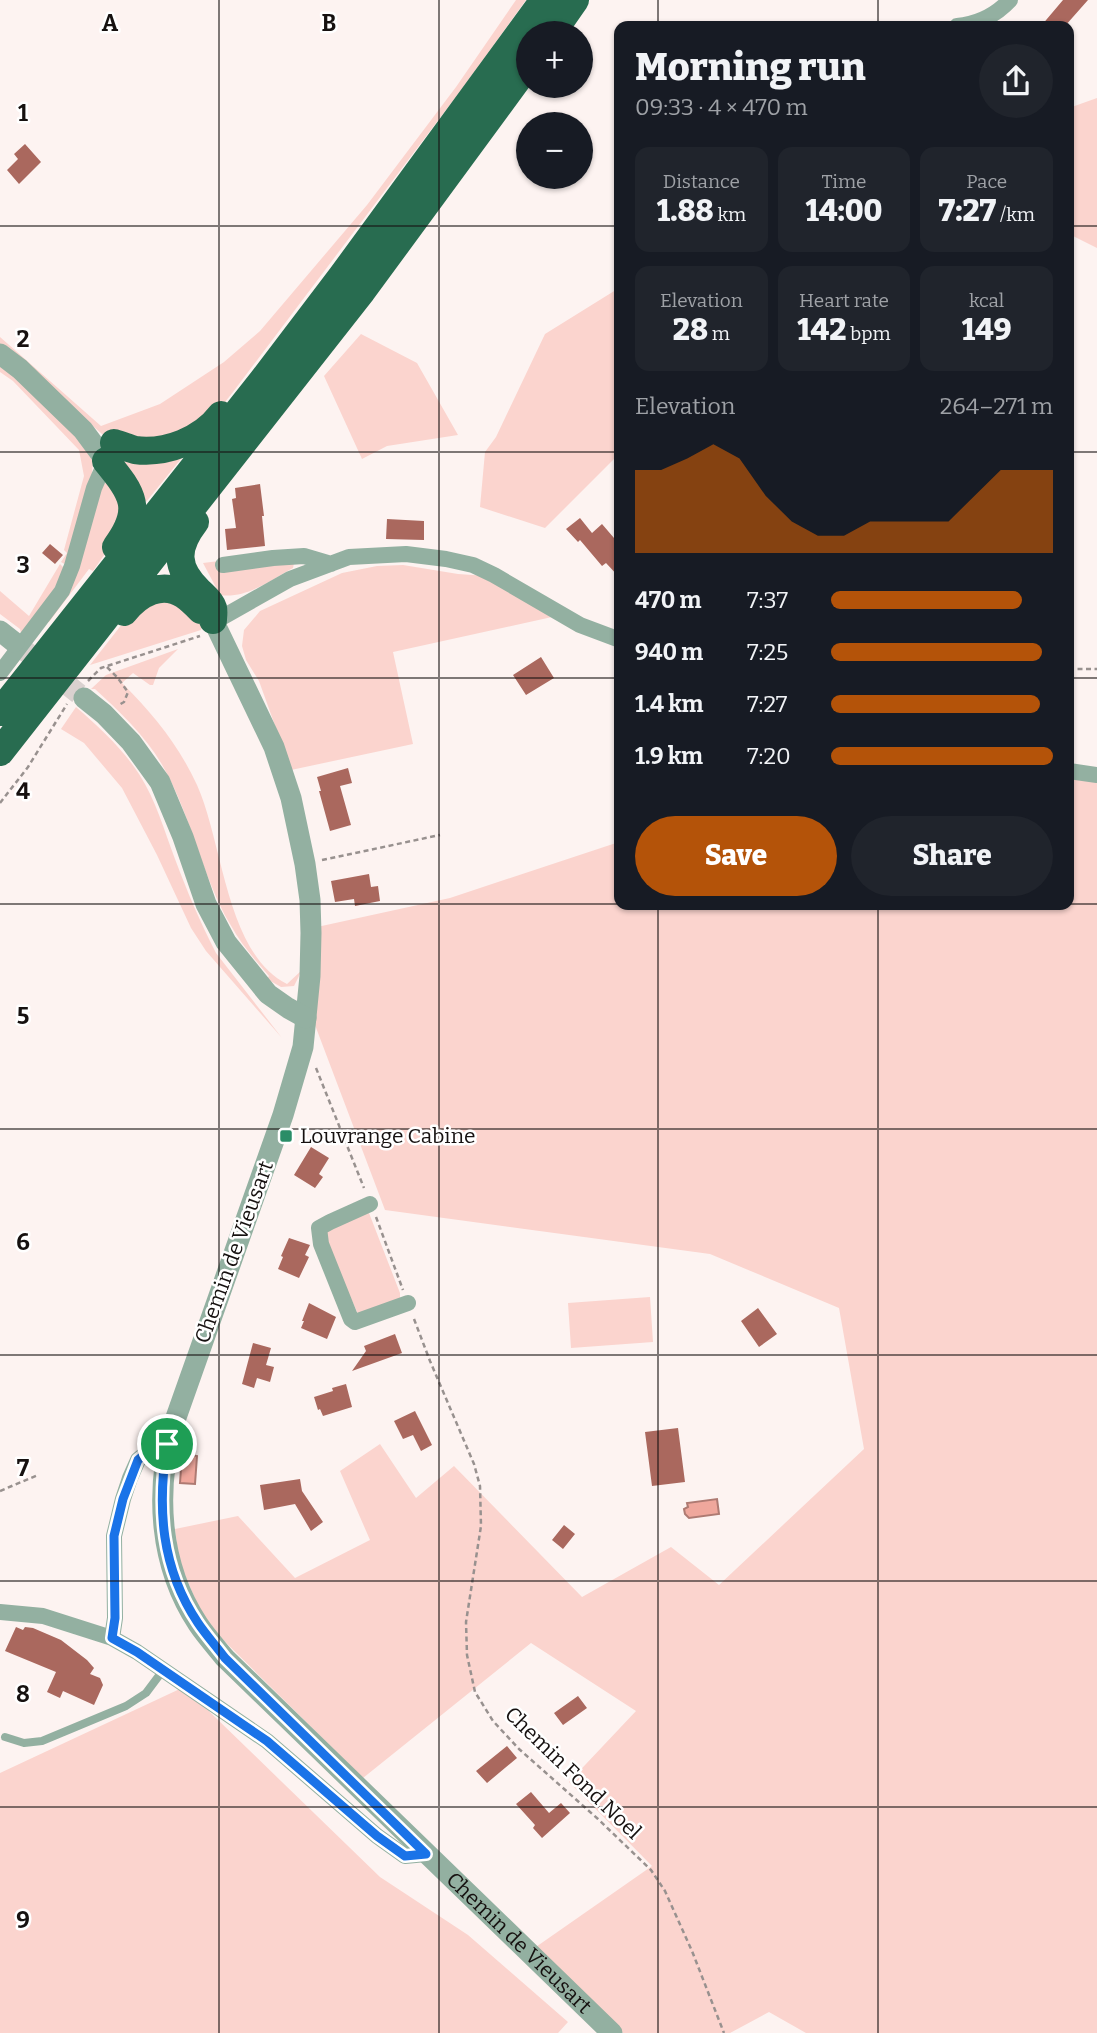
<!DOCTYPE html>
<meta charset="utf-8">
<style>
:root{--surface:#171b24;--page:#20242c;--text:#f1f3f6;--muted:#9ea1a6;--accent:#b45309}
body{margin:0;font-family:Bitter,serif;background:var(--page);color:var(--text);height:100vh;display:flex;flex-direction:column;font-size:26px;white-space:nowrap}
*{box-sizing:border-box;margin:0}
p{font-size:23px;color:var(--muted)}
.icon{flex:none;width:38px;height:38px;fill:none;stroke:currentColor;stroke-width:2;stroke-linecap:round;stroke-linejoin:round}
.map{position:relative;flex:1;overflow:hidden}
.details{position:absolute;left:614px;top:21px;width:460px;height:889px;display:flex;flex-direction:column;background:var(--surface);border-radius:14px;box-shadow:0 2px 5px #0004}
.details>*{flex:none}
.controls{position:absolute;left:516px;top:21px;display:grid;gap:14px}
.controls a{display:grid;place-items:center;width:77px;height:77px;border-radius:50%;background:var(--surface);box-shadow:0 2px 5px #0004;font-size:35px}
.pin{position:absolute;display:grid;place-items:center;width:60px;height:60px;color:#fff;margin:-30px;border:4px solid #fff;border-radius:50%;box-shadow:0 2px 7px #0007}
.round{display:grid;place-items:center;flex:none;width:74px;height:74px;border-radius:37px;background:var(--page)}
.headline{display:flex;align-items:center;justify-content:space-between;height:119px;padding:0 21px}
h1{font-size:38px;font-weight:800;line-height:52px}
.metrics{display:grid;grid-template-columns:repeat(3,1fr);gap:10px;height:119px;padding:7px 21px}
.metrics div{display:grid;align-content:center;border-radius:14px;background:var(--page);text-align:center}
.metrics b{font-size:30px;font-weight:800}
.metrics small{font-size:19px;font-weight:400}
.metrics p{font-size:19px}
.chart{height:196px;padding:14px 21px}
.chart p{display:flex;justify-content:space-between}
.chart svg{width:100%;height:126px;margin-top:7px;fill:var(--accent);opacity:.7}
.button{display:flex;gap:14px;margin-top:auto;padding:14px 21px}
.button a{flex:1;height:80px;border-radius:42px;background:var(--accent);color:#fff;font-size:28px;font-weight:800;line-height:80px;text-align:center}
.button a+a{background:var(--page);color:var(--text)}
ul{padding:0 21px;list-style:none;font-size:23px}
li{display:grid;grid-template-columns:112px 84px 1fr;align-items:center;height:52px}
li i{height:18px;border-radius:9px;background:var(--accent)}
.map>svg:first-child{display:block}
</style>
<div class="map">
<svg width="1097" height="2033" viewBox="0 0 1097 2033">
<rect width="100%" height="100%" fill="#fdf3f1"/>
<!-- green -->
<path fill="#fbd4ce" d="M516,0h10l-62,86 -231,306 -20,25 -30,20 -59,5 -22,-8 -102,-88v-9l101,89 59,-22 64,-42 36,-31 107,-126 89,-118z
M1097,98v150l-28,-14v-126z
M619,288v166l-74,74 -65,-21 5,-55 11,-15 49,-103z
M361,334l56,29 41,72 -71,11 -25,13 -38,-83z
M0,364l82,74 11,23 -1,13 -26,91 -5,-3 6,-9 -3,-3 20,-74 -5,-26 -66,-69 -13,-9z
M189,449l-43,53 -30,-42z
M106,482l14,8 -2,45 -25,36 -4,-2 -40,53 -3,-3 52,-130z
M219,561l75,2 -1,5c-22,12 -47,31 -73,27l-17,-32z
M60,564l5,5 -14,26 -30,38 -1,-4 -20,-15v-23l29,25z
M403,565l55,9 29,2 65,41 -159,35 20,92 -122,26 -32,-89 -13,-21 -4,-14 2,-16 16,-19 82,-38 35,-7z
M162,595l41,28 -2,7 -111,35 43,-55z
M178,649l-19,19 -6,17h-3l-17,-12 -11,10c31,31 56,61 75,102 26,57 29,169 90,199l15,-14 -8,16 -13,1 -14,-8 2,-3c-14,-16 -28,-32 -39,-52 -28,-48 -38,-105 -65,-154 -17,-32 -44,-57 -70,-81h-4l15,-14z
M76,707c23,20 46,41 63,67 17,26 25,56 36,85 12,32 25,63 41,94l66,85 -76,-87 -15,-23 -34,-73 -35,-67 -38,-45 -23,-14z
M1069,777l28,3v1253h-291l-37,-21 -39,21h-107l-90,-84 119,-83 -83,-84 67,-71 -105,-68 -168,135 -158,-156 -26,-61 -4,-32 63,-13 57,62 75,-38 -30,-69 40,-27 36,54 38,-32 128,131 89,-50 48,38 145,-136 -25,-141 -129,-54 -325,-44 -70,-185 2,-98 133,-29 169,-56 1,63h449z
M364,1212l5,1 31,80v5l-41,18 -34,-75 2,-13z
M650,1297l3,45 -82,6 -3,-45z
M184,1687l196,190 88,58 100,87 -10,11h-558v-260z"/>
<!-- water -->
<path fill="#efa79c" stroke="#ae7a72" stroke-width="2" d="M182,1454l15,2 -2,28 -15,-1z
M717,1499l2,15 -30,4 -4,-4 -1,-5 4,-2 -1,-4z"/>
<!-- building -->
<path fill="#aa685e" d="M1063,0h25l-23,26h-24z
M25,144l16,18 -22,22 -12,-14 11,-11 -4,-5z
M260,484l4,32h-2l3,30 -38,4 -2,-21 11,-1 -4,-29 4,-1 -1,-10z
M580,518l12,15 10,-9 18,21v33l-14,-15 -4,3 -22,-26 -2,2 -12,-13z
M387,519l37,2v19l-38,-1z
M50,544l13,11 -8,9 -13,-11z
M541,657l13,21 -28,17 -13,-20z
M348,768l4,15 -12,3 11,39 -21,6 -11,-40h2l-4,-14z
M369,874l2,13 7,-1 2,15 -25,5 -1,-7 -19,3 -4,-21z
M311,1147l18,11 -10,16 4,3 -8,11 -21,-13z
M289,1238l21,7 -5,10 4,2 -10,21 -21,-9 5,-12 -2,-1z
M309,1303l27,14 -9,22 -26,-11 3,-7h-2z
M758,1308l19,26 -18,13 -18,-26z
M395,1334l7,19 -50,18 14,-20 -2,-5z
M253,1343l18,5 -5,17 8,2 -4,15 -13,-4 -3,10 -12,-4z
M346,1384l6,23 -29,9 -3,-7 -2,1 -4,-13 19,-6 -1,-3z
M415,1411l17,34 -11,6 -8,-16 -10,4 -9,-18z
M678,1428l7,54 -33,4 -7,-54z
M300,1479l2,12 21,31 -12,9 -16,-27 -31,6 -4,-25z
M564,1525l11,9 -12,15 -11,-9z
M16,1627l7,3 2,-3 8,1 28,12 26,20 7,8 -4,6 10,4 3,7 -9,20 -31,-14 -3,7 -13,-6 9,-20 -51,-21z
M578,1696l9,12 -24,17 -9,-12z
M507,1746l10,12 -30,25 -11,-12z
M531,1792l18,21 12,-10 9,10 -28,25 -9,-10 2,-3 -19,-21z"/>
<g fill="none" stroke-linecap="round" stroke-linejoin="round">
<!-- tertiary-tunnel -->
<path stroke="#dad1cf" stroke-width="21" stroke-dasharray="21 10" stroke-linecap="butt" d="M14,642l70,56"/>
<!-- path -->
<path stroke="#98918f" stroke-width="2.5" stroke-dasharray="5 3.5" stroke-linecap="butt" d="M107,667l10,10 11,15 -4,10 -5,3
M1069,669h28
M88,681l13,-13 99,-32
M0,803l28,-36 39,-63
M322,860l118,-25
M316,1068l48,120
M376,1217l27,73
M414,1319l16,42 44,103 6,22 1,40 -15,96 1,33 8,37 18,29 26,28 79,70 53,51 14,21 27,60 32,82
M0,1491l38,-16"/>
<!-- service -->
<path stroke="#93b0a1" stroke-width="8" d="M5,1737l19,6 18,-2 84,-35 20,-13 18,-24"/>
<!-- minor -->
<path stroke="#93b0a1" stroke-width="16" d="M957,26c21,-2 39,-11 53,-26
M223,565l50,-7 31,-2 27,8
M214,622l76,-43 59,-22 57,-3 40,5 27,6 21,10 86,50 40,15
M0,673l62,-82 10,-25 22,-78 14,-32
M1069,771l28,4
M370,1204l-40,18 -11,6 2,16 30,75 4,3 53,-19
M168,1444l-18,6 -12,10 -8,18 -7,21 -9,37 1,82 -3,20 25,14 130,89 110,95 28,20 21,-2
M0,1612l43,4 69,22"/>
<!-- tertiary -->
<g stroke="#93b0a1" stroke-width="21">
<path d="M0,354l20,15 63,61 23,31"/>
<path id="s1" d="M213,620l61,127 17,51 14,66 5,36 1,33 -1,43 -7,71 -20,68 -110,311c-18,66 -14,139 25,198 8,12 18,23 27,34l387,375"/>
<path d="M0,631l14,11"/>
<path d="M84,698l20,16 27,28 29,40 23,55 23,67 20,38 42,52 20,14 18,10"/>
</g>
<!-- trunk -->
<path stroke="#286c50" stroke-width="28" d="M552,33l23,-33
M114,443c7,2 14,5 21,7 31,4 67,-10 86,-35
M106,461c27,33 38,48 10,86
M195,522c-20,26 -20,46 4,69 5,5 12,10 14,17 1,4 0,8 0,12
M124,612c14,-18 38,-32 60,-17 6,4 12,10 17,15
M0,712l263,-332 79,-104 202,-276
M0,752l362,-461 166,-226"/>
</g>
<g fill="none" stroke-linecap="round" stroke-linejoin="round">
<!-- route casing -->
<g stroke="#fff" stroke-width="14">
<path id="route" d="M167,1444c-10,64 -6,124 31,179 8,12 18,23 27,35l201,196 -21,2 -28,-20 -110,-95 -130,-89 -25,-14 3,-20 -1,-82 9,-37 15,-39 12,-10z"/>
</g>
<!-- route -->
<use href="#route" stroke="#1a73e8" stroke-width="9"/>
</g>
<!-- grid -->
<path fill="none" stroke="#161110" stroke-width="2" stroke-opacity="0.55" d="M219,0v2033M439,0v2033M658,0v26M878,0v26M0,226h620M1069,226h28M0,452h620M1069,452h28M0,678h620M1069,678h28M0,904h620M1069,904h28M658,905v1128M878,905v1128M0,1129h1097M0,1355h1097M0,1581h1097M0,1807h1097"/>
<!-- markers -->
<rect fill="#2a8d67" stroke="#fff" stroke-width="2.5" x="279" y="1129" width="14" height="14" rx="3.5"/>
<g text-anchor="middle" stroke-width="5" stroke-linejoin="round" paint-order="stroke">
<!-- poi labels -->
<g font-size="21" fill="#161110" stroke="#fff" text-anchor="start">
<text x="300" y="1143">Louvrange Cabine</text>
</g>
<!-- street labels -->
<g font-size="21" fill="#161110" stroke="#fff">
<text transform="translate(234 1252) rotate(-70)" y="7">Chemin de Vieusart</text>
<text transform="translate(573 1773) rotate(44)" y="7">Chemin Fond Noel</text>
<text dy="7" stroke="none"><textPath href="#s1" startOffset="1505">Chemin de Vieusart</textPath></text>
</g>
</g>
<g font-size="23" text-anchor="middle" font-weight="bold" fill="#161110" stroke="#fff" stroke-width="5" stroke-linejoin="round" paint-order="stroke">
<text x="110" y="31">A</text>
<text x="329" y="31">B</text>
<text x="23" y="121">1</text>
<text x="23" y="347">2</text>
<text x="23" y="573">3</text>
<text x="23" y="799">4</text>
<text x="23" y="1024">5</text>
<text x="23" y="1250">6</text>
<text x="23" y="1476">7</text>
<text x="23" y="1702">8</text>
<text x="23" y="1928">9</text>
</g>
</svg>
<div class="controls">
<a>+</a>
<a>−</a>
</div>
<div class="pin" style="left:167px;top:1444px;background:#1e9e55"><svg class="icon" aria-label="arrive" viewBox="0 0 24 24"><path d="M6 21V4h12l-3 4 3 4H6"/></svg></div>
<section class="details">
<div class="headline"><div><h1>Morning run</h1><p>09:33 · 4 × 470 m</p></div><a class="round"><svg class="icon" aria-label="share" viewBox="0 0 24 24"><path d="M12 15V3M7 8l5-5 5 5M5 13v7h14v-7"/></svg></a></div>
<div class="metrics">
<div><p>Distance</p><b>1.88<small> km</small></b></div>
<div><p>Time</p><b>14:00</b></div>
<div><p>Pace</p><b>7:27<small> /km</small></b></div>
</div>
<div class="metrics">
<div><p>Elevation</p><b>28<small> m</small></b></div>
<div><p>Heart rate</p><b>142<small> bpm</small></b></div>
<div><p>kcal</p><b>149</b></div>
</div>
<div class="chart"><p><span>Elevation</span>264–271 m</p>
<svg viewBox="0 0 160 44" preserveAspectRatio="none"><path d="M0 44V15L10 15L20 11L30 6L40 11L50 24L60 33L70 38L80 38L90 33L100 33L110 33L120 33L130 24L140 15L150 15L160 15V44z"/></svg>
</div>
<ul>
<li><b>470 m</b>7:37<i style="width:86%"></i></li>
<li><b>940 m</b>7:25<i style="width:95%"></i></li>
<li><b>1.4 km</b>7:27<i style="width:94%"></i></li>
<li><b>1.9 km</b>7:20<i style="width:100%"></i></li>
</ul>
<div class="button"><a>Save</a><a>Share</a></div>
</section>
</div>
